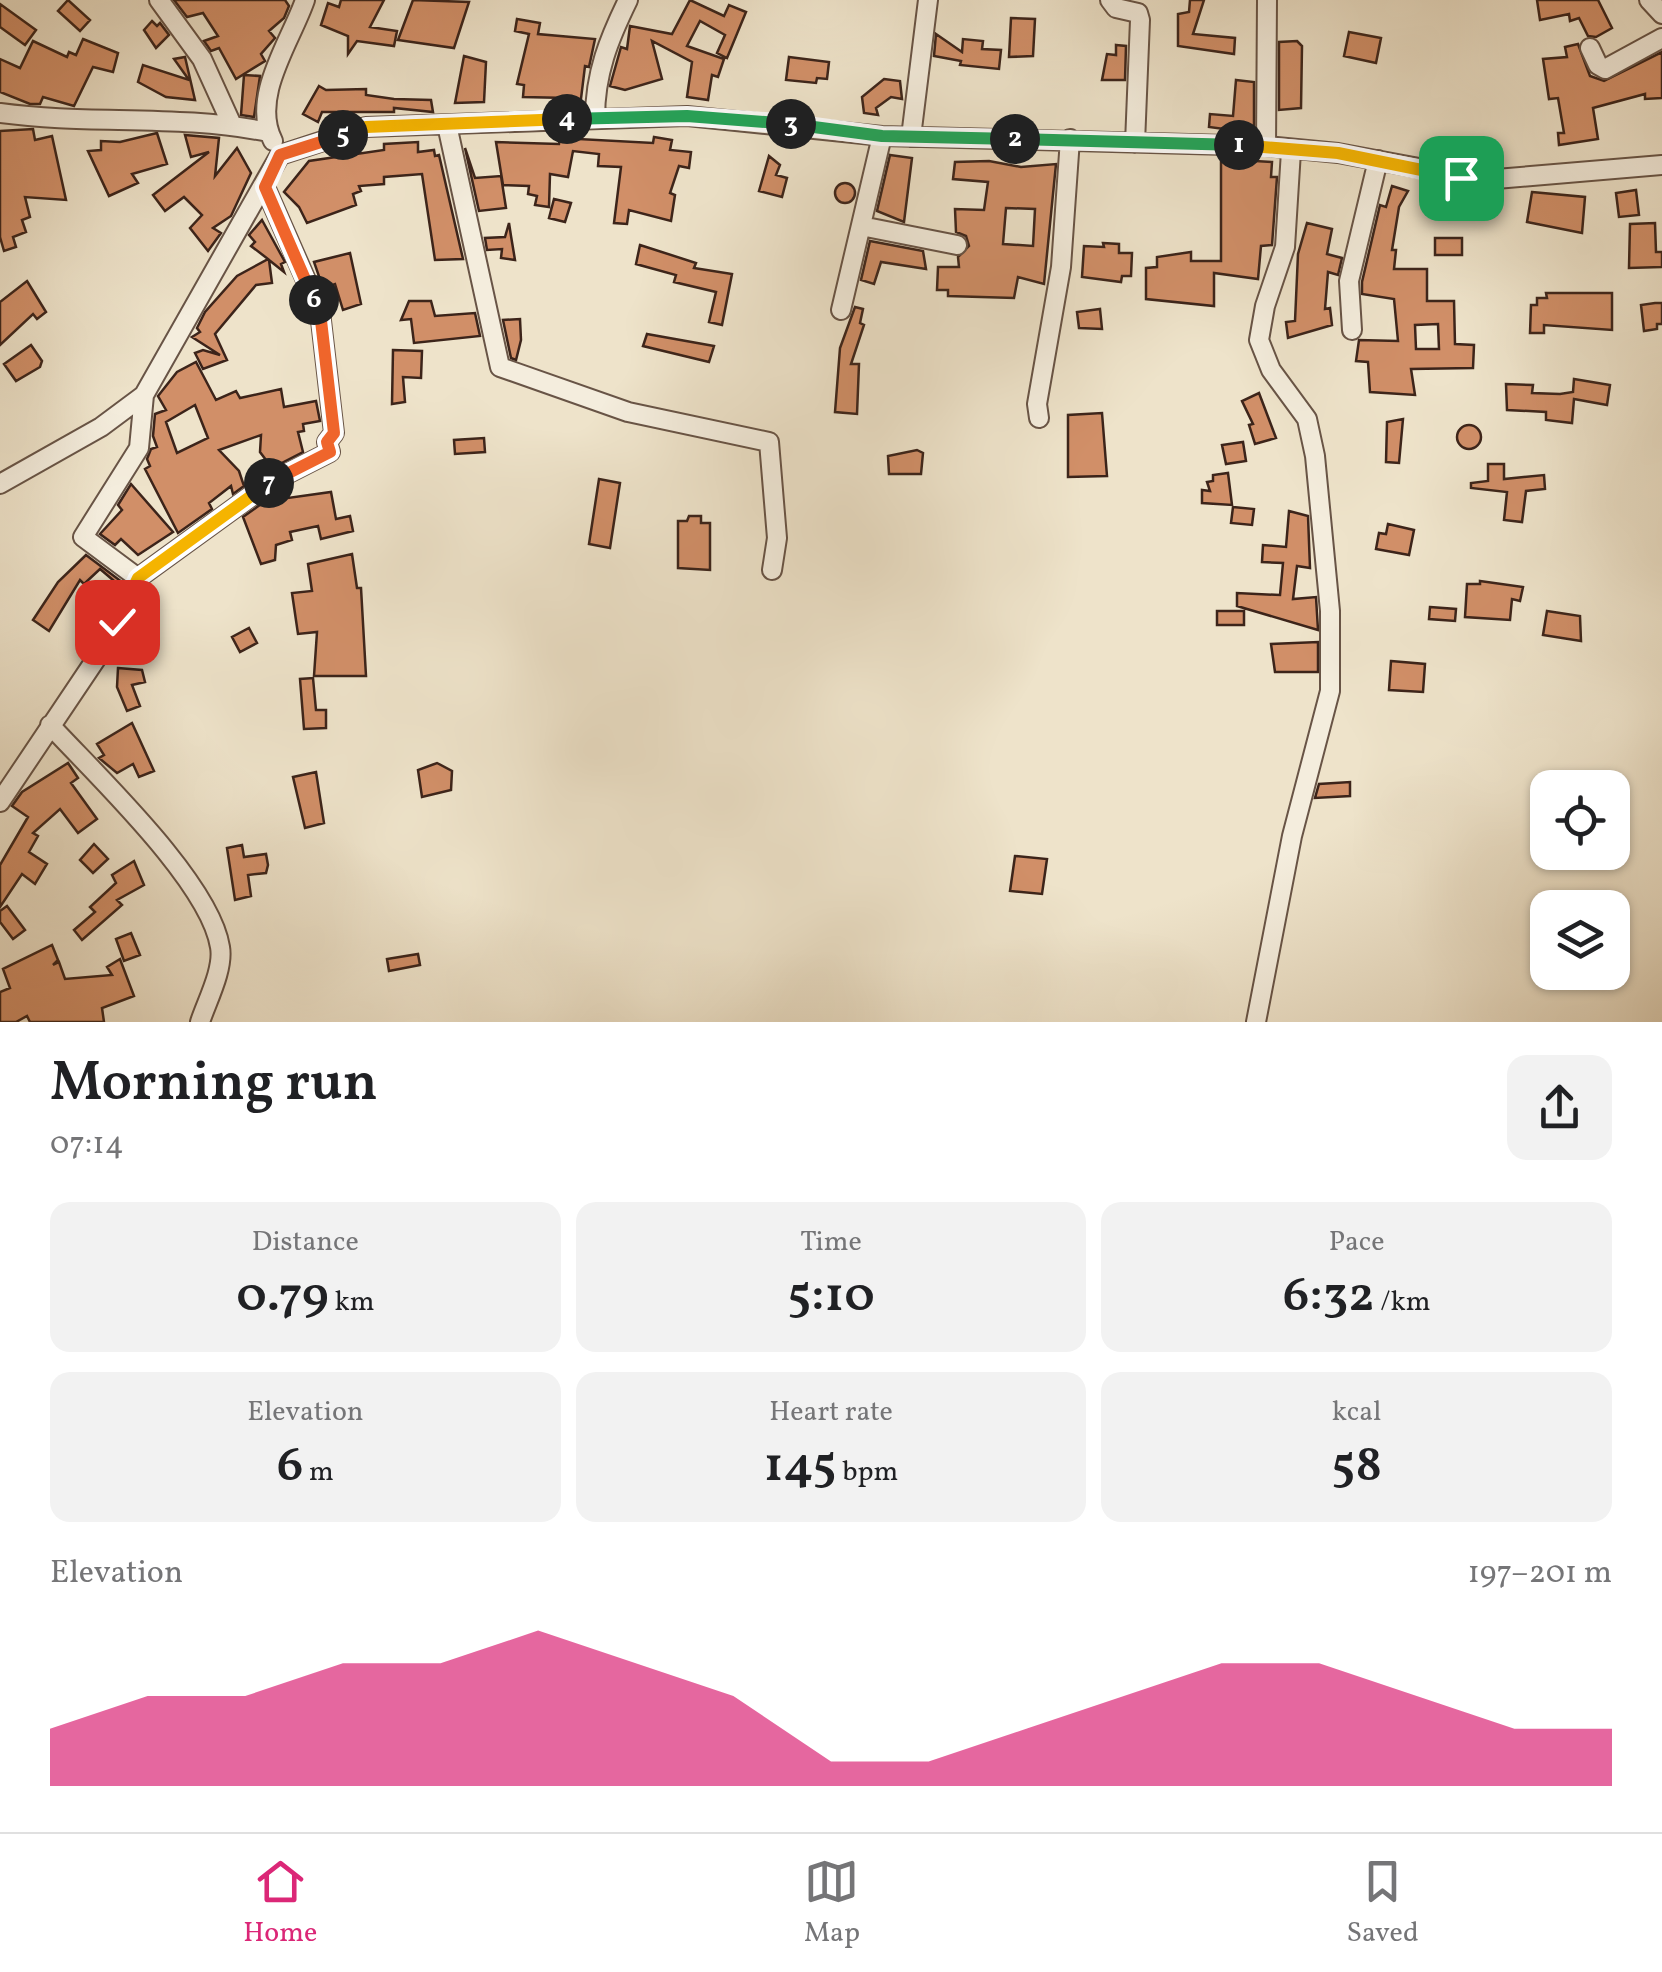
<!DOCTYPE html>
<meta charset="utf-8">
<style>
:root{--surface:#fff;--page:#f2f2f2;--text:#202124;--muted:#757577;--line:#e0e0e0;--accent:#db2777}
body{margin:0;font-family:Vollkorn,serif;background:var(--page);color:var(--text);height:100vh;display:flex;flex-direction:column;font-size:38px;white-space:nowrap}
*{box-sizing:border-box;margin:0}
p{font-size:32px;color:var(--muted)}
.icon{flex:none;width:55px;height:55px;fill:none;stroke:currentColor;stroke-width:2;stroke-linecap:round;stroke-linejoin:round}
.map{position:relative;height:1022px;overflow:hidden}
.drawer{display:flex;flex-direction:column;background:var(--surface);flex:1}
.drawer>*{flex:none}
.buttons{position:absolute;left:1530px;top:770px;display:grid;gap:20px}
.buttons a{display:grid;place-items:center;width:100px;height:100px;border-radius:20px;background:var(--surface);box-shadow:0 2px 8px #0004;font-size:50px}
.pin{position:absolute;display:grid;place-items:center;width:85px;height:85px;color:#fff;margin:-42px;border-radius:20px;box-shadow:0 5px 15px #0006}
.km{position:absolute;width:50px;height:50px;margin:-25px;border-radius:50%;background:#222;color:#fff;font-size:28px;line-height:50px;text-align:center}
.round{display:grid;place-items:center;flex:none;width:105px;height:105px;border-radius:20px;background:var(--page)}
.overview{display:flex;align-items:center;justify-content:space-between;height:170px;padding:0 50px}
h1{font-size:55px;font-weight:600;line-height:75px}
.metrics{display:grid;grid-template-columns:repeat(3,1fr);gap:15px;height:170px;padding:10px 50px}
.metrics div{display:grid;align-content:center;border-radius:20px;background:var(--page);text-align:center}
.metrics b{font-size:50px;font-weight:600}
.metrics small{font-size:28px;font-weight:400}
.metrics p{font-size:28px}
.chart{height:280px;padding:20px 50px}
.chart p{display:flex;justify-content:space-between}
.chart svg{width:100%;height:180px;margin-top:10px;fill:var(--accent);opacity:.7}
.dock{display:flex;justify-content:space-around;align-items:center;height:140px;border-top:2px solid var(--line);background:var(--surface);font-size:28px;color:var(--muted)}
.dock a{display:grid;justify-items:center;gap:5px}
.dock .on{color:var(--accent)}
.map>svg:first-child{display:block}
</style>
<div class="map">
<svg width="1662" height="1022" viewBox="0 0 1662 1022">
<rect width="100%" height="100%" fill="#eee3ca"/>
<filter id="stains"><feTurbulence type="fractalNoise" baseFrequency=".002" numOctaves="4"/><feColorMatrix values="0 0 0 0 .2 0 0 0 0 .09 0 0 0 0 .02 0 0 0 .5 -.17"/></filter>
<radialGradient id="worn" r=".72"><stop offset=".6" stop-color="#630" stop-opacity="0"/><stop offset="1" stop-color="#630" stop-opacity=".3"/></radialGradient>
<!-- building -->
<path fill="#d18f68" stroke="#3c241a" stroke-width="2.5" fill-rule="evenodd" d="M68,0l22,20 -10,11 -22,-20z
M174,0h111l4,6 -5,12 -15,13 6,7 -14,16 4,7 -29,18 -17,-31 -8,3 -7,-10 14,-5 -15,-23 -16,4z
M341,0h43l-14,27 27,4 -3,15 -37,-5 -9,13v-18l-27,-11 7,-22 11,4z
M413,0l56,2 -15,46 -56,-8z
M690,0l34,16 5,-11 17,7 -19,46 -10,-5 8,-18 -25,-14 -13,25 37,13 -6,18 -6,-2 -4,25 -21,-3 5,-35 -40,-21 10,38 -37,11 -15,-4 11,-39 6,2 3,-23 42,8z
M1190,0h14l-11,34 42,4 -1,16 -56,-8v-32l11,-2z
M1537,0h61l14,28 -16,9 -8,-1 -9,-18 -9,3 -1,-7 -29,6z
M0,4l36,26 -11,15 -25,-18z
M1011,18l24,1 -2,37 -24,1z
M517,19l23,4 -2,11 57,5 -6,28 -4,-1 -5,41 -13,-1 1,-8 -45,-1 1,-12 -7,-1 12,-50 -14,-3z
M152,21l5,5 3,-3 9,12 -13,13 -12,-18z
M1349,32l32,6 -5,25 -32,-7z
M936,34l26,18 1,-13 20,2 -1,8 19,1 -2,19 -39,-4 1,-4 -27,-5z
M83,39l35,14 -5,19 -20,-5 -19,39 -31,-9 -3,7h-10l-30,-12v-33l20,9 13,-27 34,16 2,-5 7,3z
M1297,41l5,5 -1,62 -22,2v-68z
M1578,44l12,32 14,5 58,-29v46l-17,1v-5l-52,14 5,31 -39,6 -1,-12h6l-6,-35 -9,1 -6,-40 24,-2 -2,-10z
M1116,45l10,1 -1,34h-23l5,-26 9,1z
M464,56l22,6 -2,40 -29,1z
M185,57l10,43 -29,-3 -28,-15 5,-17 46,15 -15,-21z
M789,57l40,5 -2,17 -10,-1 -1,5 -30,-3z
M244,75l16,1 -6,41 -13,-2z
M884,79l16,2 2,18 -11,-2 -15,11 2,7 -14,-2 -2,-16z
M1236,80l18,2v51l-45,-6 1,-13 23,2z
M319,86l7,4 40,-1v6l28,4 37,1 2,12 -39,-4v4h-72l-4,10 -15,-8z
M33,129l2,11 17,-4 14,64 -41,-3 5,20 -8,3 4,12 -13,5 3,10 -12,4 -4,-14v-106z
M157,133l10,31 -35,10 6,9 -29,13 -21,-45 13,-1v-9l19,1z
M185,135l34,3 -4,38 22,-28 14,25 -20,43 -18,12 8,5 -13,18 -18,-23 12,-13 -18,-18 -19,14 -12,-16 56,-43 -18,5z
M654,137l18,3 -2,10 21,2 -2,16 -10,-2 -9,27 5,2 -4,26 -42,-11 -2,14 -13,-1 7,-56 -23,-1 1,-12 -26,-3 -5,26 -18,-3 -1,33 -14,-2 2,-9 -9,-2 1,-8 -26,-1 -7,-43 63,2 1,-6 93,5z
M418,142v10l16,-2 1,6 4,-1 24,104 -28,1 -13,-86 -38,3v7l-25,2 2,5 -8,3 3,11 -49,18 -8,-16 -15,-15 25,-31 75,-11v-6z
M465,148l10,30 26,-2 5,32 -27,3z
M890,155l22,3 -8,64 -27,-11z
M769,156l11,9 -4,10 11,3 -5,19 -23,-6z
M1221,159l51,3 -1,15h6l-5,68 -11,1 -3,33 -44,-6v33l-68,-7v-31l11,-1v-10l34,-5v9h30z
M989,161l32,6 35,-3 -12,120 -26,-7 -4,21 -66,-2v-6h-11l1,-23h21l-1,-10 11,-11 -3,-10 -10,-4 -1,-23 29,1 4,-28 -35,-3 2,-17zM1006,208l29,1 -2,37 -30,-2z
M835 193a10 10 0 1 1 20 0a10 10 0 1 1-20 0Z
M1392,186l16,5 -9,16 -7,43h4l-2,19h33v32h27l1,43 19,1 -1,23 -62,1 4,26 -45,-3 -2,-30 -12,-1 3,-21 39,1 -4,-42 -32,-5v-12l18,-77 6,2zM1438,324l1,25h-23l-1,-24z
M1636,190l3,25 -20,2 -3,-24z
M1532,192l53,5 -3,36 -55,-11z
M554,199l17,4 -6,19 -16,-4z
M262,220l23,42 -4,2 3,8 -15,-12 3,23 -16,2 -41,49 12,26 -24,9 -8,-16 8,-3 17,5 -28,-18 8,-5 -3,-4 8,-16 32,-36 31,-17 -17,-13 4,-4 -6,-7z
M509,223l2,13 4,24 -14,-2 1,-9 -15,1 -2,-12 20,-1z
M1307,223l25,6 -5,25 15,4 -4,17 -10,-3 -3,37 5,-1 2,17 -44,13 -2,-16 9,-1 3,-67z
M1655,223l1,29h6v15l-33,1 1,-44z
M1435,238h27v17h-27z
M870,241l53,10 3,18 -45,-7 -7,22 -13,-4z
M1103,243l16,1v9h13l-1,23h-9l-1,6 -39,-5 2,-31 20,1z
M640,245l56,18 -2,5 38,6 -10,51 -13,-3 7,-30 -42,-10 2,-7 -40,-11z
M350,253l11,51 -18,6 -8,-26 -12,4 -9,-26z
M27,281l19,31 -9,7 -4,-5 -33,31v-43z
M1546,293h66v37l-68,-5v8h-14l1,-28h6v-7h10z
M409,301h22l4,15 40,-3 5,23 -66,7 -3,-24 -10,1z
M1655,303h7v21h-5v5l-13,2 -3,-26z
M855,307l8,2 -3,14 4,2 -13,39h8l-2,50 -22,-2 5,-64z
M1100,309l2,20 -23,-1 -2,-16z
M520,319l1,21 -5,20 -5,-2 -8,-38z
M647,334l67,12 -5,16 -66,-16z
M31,345l11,16 -2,6 -24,14 -12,-17z
M393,350l29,1 -1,27 -18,-1 2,25 -13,2z
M196,362l20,38 20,-9 4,7 41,-9 3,18 32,-6 4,20 -17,3 1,7 -6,1 5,20 -31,16 -12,-16 1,-17 -42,15 20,21 5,15 -11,8 -2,-8 -22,17 3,6 -34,24 -33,-64 5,-3 -3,-7 4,-10 6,-2 -4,-11 2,-22 11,-4 -8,-14 19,-24zM195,405l13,33 -31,15 -11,-31z
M1574,379l36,6 -3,20 -33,-6 -2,24 -26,-3v-8l-39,-2 -1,-26 27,1 -1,8 28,1 13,-2z
M1259,393l17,45 -21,6 -6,-19 4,-1 -11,-23z
M1102,413l5,63 -39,1v-62z
M1403,419l-4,44 -13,-1 1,-40z
M1457 437a12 12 0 1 1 24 0a12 12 0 1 1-24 0Z
M484,438l1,14 -30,2 -1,-14z
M1243,442l3,19 -20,3 -4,-19z
M917,450l6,3 -2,21h-32l-1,-18z
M1488,464h16v15l40,-4 1,14 -19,2 -4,31 -18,-2 3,-28 -36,-4v-5l17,-2z
M1228,473l4,32 -30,-2v-13l8,1 -3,-9 6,-1v-6z
M599,479l21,4 -10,65 -21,-4z
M131,484l42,48 -35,23 -17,-16 -6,6 -15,-11 22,-24 -4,-5z
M278,492l3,7 50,-7 5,27 14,-3 3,15 -32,8 -3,-13 -28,6 2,8 -16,5 -1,15 -14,4 -18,-47z
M1233,507l21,2 -2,16 -21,-2z
M1289,511l19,5 2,52 -13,-2 -4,33 23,-2 2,33 -81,-24v-13l43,2 3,-32 -21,-1 1,-17 23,2z
M689,516h12v7h9v47l-32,-2v-47h9z
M1388,524l26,6 -5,25 -33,-6 3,-16 7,1z
M352,554l5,34h4l5,88h-52l3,-44 -19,2 -6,-41 20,-2 -4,-27z
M86,555l36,27 -2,4 -20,-17 -16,15 -4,-4 -31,51 -16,-11 25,-38z
M1480,581l43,6 -3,14 -8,-2 -2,21 -45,-3 2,-33h13z
M1430,607l26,2 -1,12 -26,-2z
M1217,611h27v14h-27z
M1547,611l33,5 1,25 -38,-6z
M249,628l8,15 -17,9 -8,-15z
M1318,642v30h-43l-4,-28z
M1391,661l34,3 -2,28 -34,-2z
M118,668l24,2 3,12 -13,3 8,21 -13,5 -10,-24z
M313,678l3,32h10v18l-22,1 -4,-50z
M132,723l22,48 -15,6 -6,-13 -16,9 -18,-15 5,-3 -7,-11z
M68,763l10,15 -7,5 26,36 -19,14 -18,-24 -27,24 5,3 -9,16 18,12 -12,20 -13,-10 -22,33v-42l28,-48 -16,-11 10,-14z
M437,763l15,8 -1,19 -29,7 -4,-27z
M316,772l8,51 -19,5 -12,-51z
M1350,782v14l-35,2 4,-14z
M94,844l14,15 -15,14 -13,-13z
M242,845l2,12 22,-3 2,11 -2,8 -18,2 3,21 -16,4 -8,-52z
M1015,856l32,3 -5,35 -32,-3z
M134,861l10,24 -27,15 5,5 -40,35 -8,-10 21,-18 -5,-5 26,-24 -4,-8z
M7,906l18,24 -12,9 -13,-17v-11z
M131,933l9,22 -16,6 -8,-22z
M52,945l6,15 -5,5 6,-3 6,17 47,-4 -5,-8 13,-8 14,37 -32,12 2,14h-74l-3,-6 -11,6h-16v-30l10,-4 -7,-19z
M418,954l2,11 -31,6 -2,-12z"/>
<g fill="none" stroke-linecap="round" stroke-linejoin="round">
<!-- street casing -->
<g stroke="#685446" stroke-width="22">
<path id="street" d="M159,0l43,59 30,66
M1110,0l6,8 22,5 2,7 -5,123
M1649,0l13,14
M1590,48l8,17 7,4 57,-31
M0,113c89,12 179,1 268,19
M595,118c0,-45 14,-79 33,-118
M447,125l53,242 128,45 141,30 8,96 -5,32
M911,137l17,-137
M273,141c-23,-44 18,-100 32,-141
M1266,146l1,-146
M861,226l96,19
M841,310l41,-174
M1352,330l-3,-49 29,-121
M1039,418l-2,-14 24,-137 9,-128
M0,484l101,-57 43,-32 136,-240 86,-28 321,-11 195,20 384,10 72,7 146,27 178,-15
M138,578l-55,-41 56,-89 5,-53
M50,725c45,49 160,157 170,222 4,22 -13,54 -20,75
M0,802l100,-149 38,-75 131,-95 61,-31 -3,-10 7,-9 -14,-121 -55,-125
M1256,1022l36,-186 38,-145v-80l-15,-155 -8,-37 -36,-49 -12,-30 6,-34 20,-59 6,-96"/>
</g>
<!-- street -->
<use href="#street" stroke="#f4eddd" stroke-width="18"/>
</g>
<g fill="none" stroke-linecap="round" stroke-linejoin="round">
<!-- split-1 casing -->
<g stroke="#fff" stroke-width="20">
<path id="split-1" d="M1239,145l99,8 123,25"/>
</g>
<!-- split-2 casing -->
<g stroke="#fff" stroke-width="20">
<path id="split-2" d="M1015,139l224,6"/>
</g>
<!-- split-3 casing -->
<g stroke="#fff" stroke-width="20">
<path id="split-3" d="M791,124l91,12 133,3"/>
</g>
<!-- split-4 casing -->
<g stroke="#fff" stroke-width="20">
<path id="split-4" d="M567,119l120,-3 104,8"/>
</g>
<!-- split-5 casing -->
<g stroke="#fff" stroke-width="20">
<path id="split-5" d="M343,135l23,-8 201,-8"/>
</g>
<!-- split-6 casing -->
<g stroke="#fff" stroke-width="20">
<path id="split-6" d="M314,300l-49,-113 15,-32 63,-20"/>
</g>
<!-- split-7 casing -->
<g stroke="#fff" stroke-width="20">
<path id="split-7" d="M269,483l61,-31 -3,-10 7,-9 -14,-121 -6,-12"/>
</g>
<!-- split-8 casing -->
<g stroke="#fff" stroke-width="20">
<path id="split-8" d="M117,622l21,-44 131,-95"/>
</g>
<!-- split-1 -->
<use href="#split-1" stroke="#f5b400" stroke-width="12"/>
<!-- split-2 -->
<use href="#split-2" stroke="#22a559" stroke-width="12"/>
<!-- split-3 -->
<use href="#split-3" stroke="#22a559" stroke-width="12"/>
<!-- split-4 -->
<use href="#split-4" stroke="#22a559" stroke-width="12"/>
<!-- split-5 -->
<use href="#split-5" stroke="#f5b400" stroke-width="12"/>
<!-- split-6 -->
<use href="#split-6" stroke="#f0652b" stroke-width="12"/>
<!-- split-7 -->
<use href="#split-7" stroke="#f0652b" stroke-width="12"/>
<!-- split-8 -->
<use href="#split-8" stroke="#f5b400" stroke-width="12"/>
</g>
<rect width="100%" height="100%" filter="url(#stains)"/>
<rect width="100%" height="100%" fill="url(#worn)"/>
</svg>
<div class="buttons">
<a><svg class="icon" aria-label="locate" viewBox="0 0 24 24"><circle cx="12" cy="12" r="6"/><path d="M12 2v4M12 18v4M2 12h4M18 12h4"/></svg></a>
<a><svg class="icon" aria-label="layers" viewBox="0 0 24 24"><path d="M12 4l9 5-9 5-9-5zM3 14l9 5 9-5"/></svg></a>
</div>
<div class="pin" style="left:1461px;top:178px;background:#1e9e55"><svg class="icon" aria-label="arrive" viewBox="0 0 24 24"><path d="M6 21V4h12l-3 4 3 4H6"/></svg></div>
<div class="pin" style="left:117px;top:622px;background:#d93025"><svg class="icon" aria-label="check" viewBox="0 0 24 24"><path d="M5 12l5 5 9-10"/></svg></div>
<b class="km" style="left:1239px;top:145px">1</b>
<b class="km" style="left:1015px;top:139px">2</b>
<b class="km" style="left:791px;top:124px">3</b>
<b class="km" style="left:567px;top:119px">4</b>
<b class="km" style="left:343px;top:135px">5</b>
<b class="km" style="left:314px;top:300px">6</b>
<b class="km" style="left:269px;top:483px">7</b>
</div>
<section class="drawer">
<div class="overview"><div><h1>Morning run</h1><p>07:14</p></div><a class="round"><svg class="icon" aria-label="share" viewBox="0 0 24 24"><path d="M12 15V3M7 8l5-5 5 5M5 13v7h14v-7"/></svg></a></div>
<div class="metrics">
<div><p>Distance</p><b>0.79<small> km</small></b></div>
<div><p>Time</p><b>5:10</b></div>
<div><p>Pace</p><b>6:32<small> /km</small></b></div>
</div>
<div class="metrics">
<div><p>Elevation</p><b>6<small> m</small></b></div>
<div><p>Heart rate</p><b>145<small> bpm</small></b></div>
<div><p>kcal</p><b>58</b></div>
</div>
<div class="chart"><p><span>Elevation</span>197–201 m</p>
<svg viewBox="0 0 160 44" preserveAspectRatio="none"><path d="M0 44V30L10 22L20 22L30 14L40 14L50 6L60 14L70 22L80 38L90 38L100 30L110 22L120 14L130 14L140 22L150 30L160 30V44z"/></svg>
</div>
</section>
<nav class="dock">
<a class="on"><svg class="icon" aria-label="home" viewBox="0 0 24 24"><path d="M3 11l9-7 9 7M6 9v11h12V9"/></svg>Home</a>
<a><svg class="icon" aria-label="map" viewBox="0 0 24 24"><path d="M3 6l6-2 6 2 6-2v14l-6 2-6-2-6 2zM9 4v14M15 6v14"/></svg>Map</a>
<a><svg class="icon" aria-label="saved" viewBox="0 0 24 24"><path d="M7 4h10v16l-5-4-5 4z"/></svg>Saved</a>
</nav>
